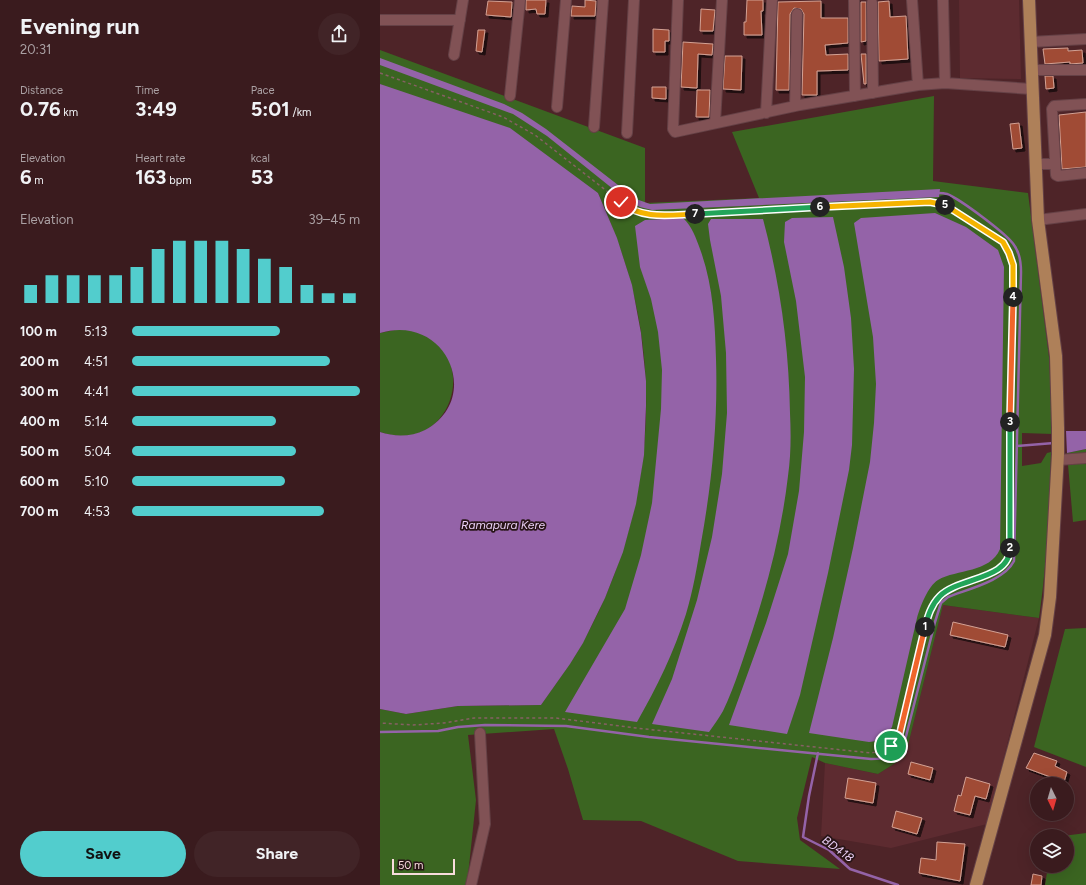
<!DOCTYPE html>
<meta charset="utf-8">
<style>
:root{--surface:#3a1b1e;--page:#412427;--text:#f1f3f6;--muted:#aba1a4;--line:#54393c;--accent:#52cdcd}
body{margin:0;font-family:Figtree,sans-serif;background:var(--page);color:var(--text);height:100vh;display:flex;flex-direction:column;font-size:15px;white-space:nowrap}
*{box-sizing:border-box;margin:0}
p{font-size:13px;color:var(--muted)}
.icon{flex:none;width:22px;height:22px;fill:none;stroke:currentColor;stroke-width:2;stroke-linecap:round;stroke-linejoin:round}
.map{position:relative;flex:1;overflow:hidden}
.details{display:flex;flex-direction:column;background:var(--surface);width:380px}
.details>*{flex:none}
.needle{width:26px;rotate:175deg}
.fabs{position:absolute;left:650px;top:777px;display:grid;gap:8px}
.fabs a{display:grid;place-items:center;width:44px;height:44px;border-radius:50%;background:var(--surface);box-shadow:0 4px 16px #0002,0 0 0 1px var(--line);font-size:20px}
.scale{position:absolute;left:12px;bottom:10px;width:63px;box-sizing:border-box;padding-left:4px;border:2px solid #f8dcdd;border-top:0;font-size:11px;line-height:14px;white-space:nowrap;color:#f8dcdd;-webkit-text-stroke:3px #271416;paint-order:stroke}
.pin{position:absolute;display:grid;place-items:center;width:34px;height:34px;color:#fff;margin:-17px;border:2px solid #fff;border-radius:50%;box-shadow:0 1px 4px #0007}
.km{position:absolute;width:20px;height:20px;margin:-10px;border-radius:50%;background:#222;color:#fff;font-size:11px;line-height:20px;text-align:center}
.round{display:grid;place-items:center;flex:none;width:42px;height:42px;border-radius:21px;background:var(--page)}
.head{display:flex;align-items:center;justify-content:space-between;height:68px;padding:0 20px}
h1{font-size:22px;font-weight:700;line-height:30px}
.metrics{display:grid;grid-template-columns:repeat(3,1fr);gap:6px;height:68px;padding:4px 20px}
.metrics div{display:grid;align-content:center}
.metrics b{font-size:20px;font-weight:700}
.metrics small{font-size:11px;font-weight:400}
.metrics p{font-size:11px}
.chart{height:112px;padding:8px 20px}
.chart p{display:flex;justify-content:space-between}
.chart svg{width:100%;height:72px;margin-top:4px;stroke:var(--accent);stroke-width:6}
.action{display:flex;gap:8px;margin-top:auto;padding:8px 20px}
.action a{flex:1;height:46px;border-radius:24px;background:var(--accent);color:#111;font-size:16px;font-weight:700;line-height:46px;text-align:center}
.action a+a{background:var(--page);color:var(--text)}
ul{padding:0 20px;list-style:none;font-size:13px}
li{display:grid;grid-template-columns:64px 48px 1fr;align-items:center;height:30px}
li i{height:10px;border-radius:5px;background:var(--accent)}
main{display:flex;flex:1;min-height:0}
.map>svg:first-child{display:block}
</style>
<main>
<section class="details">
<div class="head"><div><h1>Evening run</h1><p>20:31</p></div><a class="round"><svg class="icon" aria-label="share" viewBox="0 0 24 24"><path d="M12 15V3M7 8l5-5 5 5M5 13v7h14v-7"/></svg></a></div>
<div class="metrics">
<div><p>Distance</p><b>0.76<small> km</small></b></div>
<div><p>Time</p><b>3:49</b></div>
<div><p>Pace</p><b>5:01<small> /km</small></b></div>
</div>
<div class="metrics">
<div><p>Elevation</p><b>6<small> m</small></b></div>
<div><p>Heart rate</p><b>163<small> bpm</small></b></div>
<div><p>kcal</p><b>53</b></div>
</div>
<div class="chart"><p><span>Elevation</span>39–45 m</p>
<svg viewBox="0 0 160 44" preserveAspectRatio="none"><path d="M5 44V33M15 44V27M25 44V27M35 44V27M45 44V27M55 44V22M65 44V11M75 44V6M85 44V6M95 44V6M105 44V11M115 44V17M125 44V22M135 44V33M145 44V38M155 44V38"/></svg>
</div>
<ul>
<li><b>100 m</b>5:13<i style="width:65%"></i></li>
<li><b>200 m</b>4:51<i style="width:87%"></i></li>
<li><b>300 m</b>4:41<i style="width:100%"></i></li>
<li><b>400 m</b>5:14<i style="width:63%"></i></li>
<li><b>500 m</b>5:04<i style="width:72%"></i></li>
<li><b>600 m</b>5:10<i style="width:67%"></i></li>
<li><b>700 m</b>4:53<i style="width:84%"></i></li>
</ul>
<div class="action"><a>Save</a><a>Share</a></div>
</section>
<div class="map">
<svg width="706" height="885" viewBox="0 0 706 885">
<defs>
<filter id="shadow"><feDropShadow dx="3" dy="3" stdDeviation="0" flood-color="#0009"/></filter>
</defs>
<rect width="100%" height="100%" fill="#4e2428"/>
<!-- built -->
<path fill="#5d2b30" d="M579,0h60l2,79 -61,-1z
M563,605l96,13 -52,206 -96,24 -70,-12 4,-73 53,11 27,-17z"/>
<!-- green -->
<path fill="#3b6521" d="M0,50l265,98v55l114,-5 -27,-66 202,-36 -1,85 95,12 21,164 4,77 -31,-1v33l19,-3 6,-10 4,-1c-1,55 -4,111 -12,166l-96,-13 -38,152 -27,17 -53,-11 -13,-6 -15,61 3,22 40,29 -102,-8 -97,-40 -58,-1 -15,-51 -14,-40 -86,6 8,65 -9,85h-87v-176l26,5 52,-8 83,-1c14,-21 30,-41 42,-63 60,-108 80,-237 48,-358 -8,-31 -20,-61 -33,-91l-218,-109z
M20,329c87,6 58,131 -20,103v-99z
M706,449v71l-13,2 -6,-69z
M706,628v139l-52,-20 31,-118z
M706,833v52h-41l3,-19h19v-30h-4z"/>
<!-- water -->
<path fill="#9463a8" d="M0,58l124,46 18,9 24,16 90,70 14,5 290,-15 -1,8 -287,13 -12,-3 -12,-6 -81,-65 -34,-22 -133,-49z
M0,84l130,44 88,65 19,45 15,47 9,48 5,48v25l-2,49 -8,49 -13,48 -18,46 -22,45 -13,21 -29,41 -83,1 -52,8 -26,-5v-277c15,5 31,5 45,-2 58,-31 22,-117 -45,-97z
M555,213l31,14 32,23 6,17 -4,282c-10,24 -43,20 -62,31 -10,6 -18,27 -21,38l-25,109c-5,9 -12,14 -23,15l-60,-9 24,-95 20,-90 17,-86 4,-39 2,-39 -3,-47 -19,-114 7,-5z
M453,217l11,50 7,51 3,51 -2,76 -3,25 -21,103 -28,122 -13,39 -58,-9 37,-102 22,-69 11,-63 5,-59 1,-55 -9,-76 -12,-59 1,-20 7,-4z
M303,218c9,8 13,20 17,31 13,35 15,73 16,110 2,62 -4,123 -15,184 -4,24 -8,48 -15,71 -12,38 -29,73 -49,108l-72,-10 60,-103 16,-54 11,-52 9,-94 1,-39 -4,-38 -7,-33 -11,-32 -5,-41 10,-6z
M331,219h52c17,64 26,128 27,194 1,21 1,42 -2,63 -6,52 -19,104 -35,153 -9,27 -18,57 -30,82 -4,7 -9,14 -14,21l-57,-8 20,-45 25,-79 15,-63 10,-63 5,-61 -1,-60 -5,-57 -11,-56 -2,-16z
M686,431h20v18l-19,4z"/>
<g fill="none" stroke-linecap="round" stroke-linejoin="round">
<!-- stream -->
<path stroke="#9463a8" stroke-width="2.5" d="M637,446l37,-3
M0,732l58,-1 20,-4 27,-2 81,1 83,11 222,22c15,0 20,-2 32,-11l32,-126 6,-19 7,-6c20,-8 56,-16 66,-36l7,-289c0,-10 -1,-19 -7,-27 -7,-11 -54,-46 -67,-51 -3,-1 -6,-1 -9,-1
M438,753l-9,43 -6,41 26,13 21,19 48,16"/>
</g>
<!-- building -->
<path fill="#a04c36" stroke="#d3a194" filter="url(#shadow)" d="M146,0h20l-1,14h-8l-1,-5 -10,1z
M205,0l11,1 -1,15h-24l1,-10 13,1z
M367,0h16v11h-2l1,24h-18v-13h2z
M108,1l24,1 -1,15 -25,-2z
M441,1v17h27v25l-23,2 1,10 22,-1v16l-31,1v24h-15l2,-81 -3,-5 -7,-1 -4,6 -1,76h-13l2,-88z
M509,1l1,16 16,-1 2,43 -29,2 -1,-59z
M481,2h5v39l-5,1z
M321,9l14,1 -2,21h-13z
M273,29l16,1v11h-4v11h-12z
M98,30h7l-3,22 -6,-1z
M303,42l30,2 -1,11 -14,-1 -1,34 -16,-1z
M688,48v3l14,-1 1,13 -13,1v-2l-25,2 -2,-15z
M481,54h5v30h-2z
M345,56h17l-1,34 -18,-1z
M665,76h8l1,12 -8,1z
M272,87h14v12l-14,-1z
M317,90h13l-1,27h-13z
M706,112v55l-24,2 -3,-54z
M639,123l3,25 -9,1 -3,-25z
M573,622l55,13 -3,12 -55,-12z
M654,753l23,8 -2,5 12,6 -3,10 -38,-14z
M531,762l22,6 -3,12 -22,-6z
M586,777l24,7 -4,15 -11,-3 -5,19 -16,-4 4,-16 3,1z
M468,778l28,5 -3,20 -28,-5z
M516,811l26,7 -5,16 -25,-7z
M557,842l28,2 -5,37 -41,-8 2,-15 15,2z
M653,874l9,2 -1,9h-10z"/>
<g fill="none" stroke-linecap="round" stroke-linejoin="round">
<!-- minor casing -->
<g stroke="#654146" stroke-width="12">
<path id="minor" d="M298,0l-5,129 2,3 125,-27 118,-20
M474,0l1,96
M532,0l6,85 27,-2 87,6
M563,0l2,83
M492,3l1,90
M0,20h80
M650,42l56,-3
M74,55l9,-55
M651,70h55
M130,96l10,-96
M706,104l-32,2 -2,3 4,66 2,1 28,-3
M415,106l2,-92
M177,107l9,-107
M386,113l6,-113
M335,123l7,-123
M214,127l9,-127
M247,133l7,-133
M655,164h20
M658,220l48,-6
M678,460l28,-2
M91,885l14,-61 -5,-91"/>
</g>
<!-- major casing -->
<g stroke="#654146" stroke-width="14">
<path id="major" d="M596,885l69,-250 5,-38 8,-143v-26l-2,-72 -18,-136 -9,-220"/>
</g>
<!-- path -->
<path stroke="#866063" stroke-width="1.5" stroke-dasharray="3 3" stroke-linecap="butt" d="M0,73l123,44 32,18 91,71c11,7 20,9 33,9l271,-13 16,3 57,37 8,16 2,13 -4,195 1,88 -4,10 -7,6c-31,12 -62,15 -72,51l-28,116c-8,10 -16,14 -28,16l-235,-25 -80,-10h-82l-30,5 -31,2 -33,-2"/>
<!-- minor -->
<use href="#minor" stroke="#815255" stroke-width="10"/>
<!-- major -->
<use href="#major" stroke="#ae8059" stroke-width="12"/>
</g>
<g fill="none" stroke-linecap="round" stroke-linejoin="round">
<!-- split-1 casing -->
<g stroke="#fff" stroke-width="8">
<path id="split-1" d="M511,746l8,-9 26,-110"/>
</g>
<!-- split-2 casing -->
<g stroke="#fff" stroke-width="8">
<path id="split-2" d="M545,627c3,-11 6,-22 15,-31 19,-19 70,-16 70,-48"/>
</g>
<!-- split-3 casing -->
<g stroke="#fff" stroke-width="8">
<path id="split-3" d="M630,422v126"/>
</g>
<!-- split-4 casing -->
<g stroke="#fff" stroke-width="8">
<path id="split-4" d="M630,422l3,-125"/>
</g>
<!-- split-5 casing -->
<g stroke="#fff" stroke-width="8">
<path id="split-5" d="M565,205l58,37 6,11 4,12v32"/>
</g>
<!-- split-6 casing -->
<g stroke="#fff" stroke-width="8">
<path id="split-6" d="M440,207l110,-5 15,3"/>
</g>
<!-- split-7 casing -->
<g stroke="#fff" stroke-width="8">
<path id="split-7" d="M315,214l125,-7"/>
</g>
<!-- split-8 casing -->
<g stroke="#fff" stroke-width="8">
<path id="split-8" d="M241,202c21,18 48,13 74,12"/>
</g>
<!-- split-1 -->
<use href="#split-1" stroke="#f0652b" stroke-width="5"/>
<!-- split-2 -->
<use href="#split-2" stroke="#22a559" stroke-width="5"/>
<!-- split-3 -->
<use href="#split-3" stroke="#22a559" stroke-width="5"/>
<!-- split-4 -->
<use href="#split-4" stroke="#f0652b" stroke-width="5"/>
<!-- split-5 -->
<use href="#split-5" stroke="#f5b400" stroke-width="5"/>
<!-- split-6 -->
<use href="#split-6" stroke="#f5b400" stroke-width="5"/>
<!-- split-7 -->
<use href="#split-7" stroke="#22a559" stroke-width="5"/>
<!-- split-8 -->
<use href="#split-8" stroke="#f5b400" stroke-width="5"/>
</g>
<g text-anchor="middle" stroke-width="3.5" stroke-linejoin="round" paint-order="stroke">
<!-- water labels -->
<g font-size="12" font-style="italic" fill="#eacff5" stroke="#271416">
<text x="123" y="529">Ramapura Kere</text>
<text transform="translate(458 849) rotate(36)" y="4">BD418</text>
</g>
</g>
</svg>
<div class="fabs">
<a><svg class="needle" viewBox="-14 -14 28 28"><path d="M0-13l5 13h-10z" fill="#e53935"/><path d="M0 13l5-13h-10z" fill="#aba1a4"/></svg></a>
<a><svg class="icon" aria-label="layers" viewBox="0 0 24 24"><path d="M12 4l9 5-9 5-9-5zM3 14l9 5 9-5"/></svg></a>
</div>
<div class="scale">50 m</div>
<div class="pin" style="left:511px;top:746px;background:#1e9e55"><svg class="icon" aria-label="arrive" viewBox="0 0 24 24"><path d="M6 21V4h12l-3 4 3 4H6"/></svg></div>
<div class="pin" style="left:241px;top:202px;background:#d93025"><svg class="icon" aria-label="check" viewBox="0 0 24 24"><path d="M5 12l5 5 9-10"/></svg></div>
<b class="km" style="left:545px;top:627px">1</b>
<b class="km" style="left:630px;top:548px">2</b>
<b class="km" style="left:630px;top:422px">3</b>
<b class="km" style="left:633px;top:297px">4</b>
<b class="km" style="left:565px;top:205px">5</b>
<b class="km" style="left:440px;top:207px">6</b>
<b class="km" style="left:315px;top:214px">7</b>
</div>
</main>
